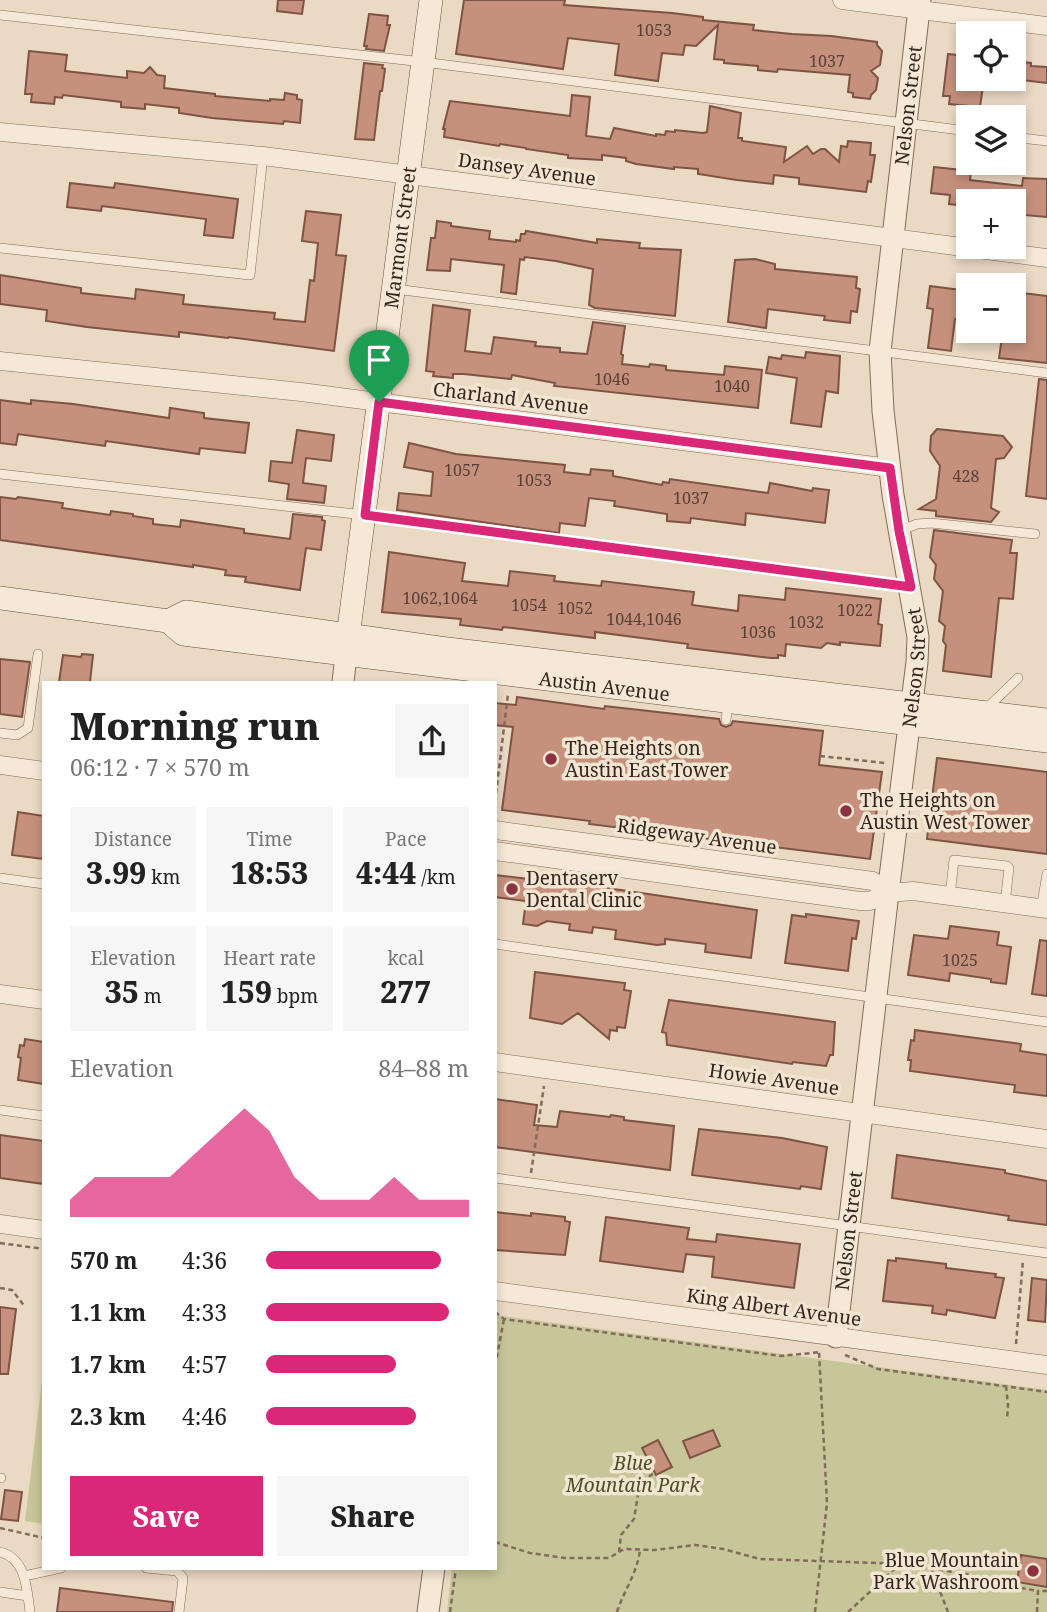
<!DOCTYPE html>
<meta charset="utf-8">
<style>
:root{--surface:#fff;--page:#f6f6f6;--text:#222;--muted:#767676;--accent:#db2777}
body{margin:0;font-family:"Noto Serif",serif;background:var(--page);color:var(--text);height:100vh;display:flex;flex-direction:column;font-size:26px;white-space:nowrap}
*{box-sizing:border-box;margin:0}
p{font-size:23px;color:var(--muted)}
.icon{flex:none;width:38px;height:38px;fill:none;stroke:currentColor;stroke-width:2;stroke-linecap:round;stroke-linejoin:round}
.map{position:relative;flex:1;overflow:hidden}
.details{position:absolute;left:42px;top:681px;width:455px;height:889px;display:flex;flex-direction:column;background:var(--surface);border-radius:0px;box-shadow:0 4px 10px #0003}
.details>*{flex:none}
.fabs{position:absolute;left:956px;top:21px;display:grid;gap:14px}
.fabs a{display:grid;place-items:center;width:70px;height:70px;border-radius:0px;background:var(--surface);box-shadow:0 4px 10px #0003;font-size:35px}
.pin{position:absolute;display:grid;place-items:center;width:60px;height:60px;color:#fff;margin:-72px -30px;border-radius:50% 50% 50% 0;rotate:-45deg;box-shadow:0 0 7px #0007}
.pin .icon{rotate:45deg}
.round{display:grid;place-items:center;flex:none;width:74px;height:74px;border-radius:0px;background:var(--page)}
.headline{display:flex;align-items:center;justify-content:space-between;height:119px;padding:0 28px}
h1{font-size:38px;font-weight:800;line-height:52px}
.metrics{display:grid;grid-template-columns:repeat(3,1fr);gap:10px;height:119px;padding:7px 28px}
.metrics div{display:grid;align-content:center;border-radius:0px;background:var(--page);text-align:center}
.metrics b{font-size:30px;font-weight:800}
.metrics small{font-size:19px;font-weight:400}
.metrics p{font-size:19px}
.chart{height:196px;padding:14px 28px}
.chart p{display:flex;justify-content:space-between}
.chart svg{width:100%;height:126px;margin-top:7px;fill:var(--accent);opacity:.7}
.action{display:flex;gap:14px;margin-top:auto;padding:14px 28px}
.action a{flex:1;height:80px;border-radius:0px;background:var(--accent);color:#fff;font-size:28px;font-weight:800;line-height:80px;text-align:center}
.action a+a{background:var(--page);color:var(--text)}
ul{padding:0 28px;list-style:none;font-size:23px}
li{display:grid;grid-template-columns:112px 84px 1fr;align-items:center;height:52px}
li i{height:18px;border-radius:9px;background:var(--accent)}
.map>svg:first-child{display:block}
</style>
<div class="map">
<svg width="1047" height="1612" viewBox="0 0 1047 1612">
<rect width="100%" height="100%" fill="#ead9c3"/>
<!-- green -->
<path fill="#c7c698" d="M495,1315l552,75v222h-600l5,-44h43z
M44,1364v160l-19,-3z"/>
<!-- building -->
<path fill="#c5917d" stroke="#7f5344" stroke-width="2" d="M278,0h26l-2,14 -25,-3z
M464,0h101l-1,5 108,8 31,4v3l51,5 -1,5 39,4 39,2 46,6v3l5,6 -2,14 -9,6 7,7 -2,12 -5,5 -1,4 -17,-2v-4l-5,-1 2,-17 -72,-6 -1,3 -19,-2v-4l-34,-3v-3l-10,-1 4,-34 -22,21 -11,-1 -2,10 -21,-2 -4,28 -43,-6 4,-31 -51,-6 -5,31 -107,-15z
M369,14l19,2 -1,9h3l-6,26 -18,-2 1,-3h-3z
M29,51l38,4 -2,16 62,7v-7l17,2 6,-6 7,8 8,1 -1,12 51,6v2l55,5v-2l14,1 1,-7 12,2v4l5,1 -2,23 -16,-2 -1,3 -71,-6 -33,-5v-5l-34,-4v5l-24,-2v-5l-58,-7 -1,3 -7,-1 -1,7 -23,-2 1,-8h-7z
M948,54l20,2v23h16l-4,28 -31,-3 1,-8h-7z
M1013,61l18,2v3l16,1v16l-34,-4z
M364,63l19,2 -1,3 3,1 -3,22h-2l-6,49 -19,-1z
M572,95l18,2 -4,39 24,3 4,-11 42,8v-2l9,1 1,-4 9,1v-2l28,3 4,-1 3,-26 31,7 -3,25h4v3l44,6 -2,15 23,-16 6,8 8,-5h4l14,13 2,-16 6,1 1,-6 23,2 -1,12h5l-4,27 -3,-1 -2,11 -67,-8v-6l-25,-3 -1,9 -36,-4 -39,-6v-5l-24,-2v2l-38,-5 -10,-3v-3l-24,-3v5l-34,-2v-3l-42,-6v-1l-26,-4 -1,2 -55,-9 1,-8h-2l7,-28 120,15z
M934,167l37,4 -1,9 52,6 1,-8 24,1v38l-34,-3v-13h-46v5l-18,-2 1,-9 -19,-2z
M70,183l44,5 1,-5 123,16 -5,39 -29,-3 2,-16 -104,-13 -1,5 -34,-4z
M306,211l35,4 -5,40 10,1 -12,95 -105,-14 -1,1 -49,-6v5l-92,-10 -41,-6 1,-11 -47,-6v-29l81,13v5l54,6 1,-10 48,6 -1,9 92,9 -1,6 31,3 5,-42 4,1 4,-38 -16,-2z
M437,221l14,2v3l39,5 -1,8 27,3v-2l4,1 1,-7h4l1,-3 71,12v-4l43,4 -1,5 42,2 -6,66 -80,-8 -6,-3 4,-36 -37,-8 -31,-4 -1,3 -4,-1 -4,35 -15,-2 3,-27 -53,-6 -1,12 -23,-1 4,-32h4z
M755,259l20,5v5l82,8 -1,11 4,1 -3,23 -6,-1 -1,12 -26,-3 1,-4 -57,-7 -2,19 -38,-6 7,-62z
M930,286l38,5v30l-13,-2 -4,32 -23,-3 5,-39 -6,-1z
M1013,292l34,4v67l-48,-5 3,-21 11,1z
M433,305l37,5 -5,41 26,3 3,-17 42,5 -1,4 25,2v4l27,2 6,-32 32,4 -4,28 2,1 -1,9 27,3 1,-3 16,2v4l58,5 1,-9 37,4 -4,38 -204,-22 1,-3 -43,-8 -1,4 -47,-5h-11v4l-20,-2 1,-4 -8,-1z
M806,352l34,4 -2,37 -12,-2 -5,36 -30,-4 6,-45 -31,-5 3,-16 12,2 1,-4 23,3z
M1039,379l8,1v119l-21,-3z
M0,400l31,4v-4l42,4 96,14 1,-10 34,5v5l45,5 -4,30 -45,-5 -1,6 -93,-13 -1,5 -87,-12 -2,11 -16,-2z
M937,429l66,7 9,11 -8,11 -8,1 -5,49 8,4 -8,10 -55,-6v-5l-17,-2 17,-10 4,-33 -10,-15 1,-15z
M297,430l37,5 -3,26 -25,-3 -3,25 23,3 -2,17 -37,-4 2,-15 -20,-3 2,-20 21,2z
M409,443l47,11 109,11 -1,7 26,3 1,-6 22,2v5l49,9 1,-3 6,1 1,-4 98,14 2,-10 42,8 1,-3 16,2 -4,33 -79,-10 -1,12 -54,-7 -1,5 -23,-2v-7l-53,-8 1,-5 -26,-3 -4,28 -25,-3 -1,10 -162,-23 2,-17 32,3 2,-24 -29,-5z
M0,497l16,2 2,-2 45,6 -1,5 48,7 1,-4 22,3v2l20,3v5l27,3 1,-7 63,9v4l46,6 3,-25 29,3v3l3,1 -4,29 -15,-2 -6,42 -55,-8 1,-5 -21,-2 1,-5 -33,-5v2l-193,-27z
M934,530l78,10 -2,13h7l-4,46 -14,-1 -8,79 -48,-6 3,-26 -3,-4 2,-15 -6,-5 4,-30 -9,-12 2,-14 -6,-8z
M389,552l76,11 -3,18 46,5 2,-15 45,5 -1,5 47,5 1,-5 92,11 -2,13 46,6 1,-16 46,5 1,-12 95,11 -3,25 4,1 -2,21 -40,-4v3l-13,-2 -6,5 -35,-4 -1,12 -7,-1v3h-7l-84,-10 1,-4 -93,-12v6l-92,-11 -1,3 -42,-5 1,-6 -79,-7z
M82,654l11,1 -3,27h-31l4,-27 18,2z
M0,659l30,3 -8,55 -22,-3z
M517,697l87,12 1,-3 114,13 2,6 5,2 5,-2 2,-4 90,10 -4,34 63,7 -12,87 -281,-35 1,-3 -88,-11 11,-83 -18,-2v-22l21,2z
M937,758l110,14v82l-120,-15z
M18,812l26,4v43l-32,-4z
M495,875l126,15 136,20 -6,48 -46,-6 1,-8 -41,-5v5l-8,1 -42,-6 1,-9 -23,-3 -1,6 -23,-3 1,-6 -23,-3 -10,5 -14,-2 3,-23 -31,-4z
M806,914l53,7 -3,18 -4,-1 -4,33 -63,-8 7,-48 14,2z
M950,926l49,6 -2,13 14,2 -5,37 -15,-2v-3l-41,-6 -1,8 -41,-6 6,-40 34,4z
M1040,940l7,1v55l-15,-2z
M535,972l90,11 -1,7 7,1 -6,37 -8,-1v4l-7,-1 -1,9 -31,-26 -16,11 -32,-6z
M669,1000l166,22 -2,33h-3l-4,11 -33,-4 -1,2 -125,-19 -1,-12 -4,-1z
M915,1030l106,14 -1,7 27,4v41l-33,-4 1,-7 -105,-14 1,-11h-3l3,-20 3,1z
M25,1039l19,3v42l-26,-4 3,-22 -3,-1 2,-12 4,1z
M495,1099l42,6 -3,20 23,2 3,-16 50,6 1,-2 13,2v3l50,6 -4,44 -175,-23z
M699,1129l83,9 45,9 -6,42 -20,-3 -1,3 -108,-14z
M0,1135l44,6v43l-44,-6z
M897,1155l108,15v3l42,8v44l-39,-5 1,-4 -117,-18z
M495,1212l36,4v-3l34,4v4l5,1 -5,33 -70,-5z
M606,1217l83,11 -2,11 29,3 1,-8 83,10 -6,44 -82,-11 2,-20 -28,-3 -3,18 -83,-11z
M896,1258l50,6v4l50,6 -1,3 9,1 -9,40 -48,-8 -1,5 -14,-2 1,-7 -50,-5 5,-41 8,1z
M1032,1278l15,2 -2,42 -17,-2z
M0,1307l16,2 -8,65h-8z
M713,1430l7,16 -30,12 -7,-17z
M658,1440l14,27 -16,8 -14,-27z
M5,1490l17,2 -4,29 -17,-2z
M1021,1555l26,4v28l-30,-5z
M60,1588l113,14 -1,10h-115z"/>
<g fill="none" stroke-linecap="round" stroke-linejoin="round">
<!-- service casing -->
<g stroke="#826b5c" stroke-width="10">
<path id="service" d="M0,15l423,47 545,69
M1013,137l34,4
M0,248l250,27 13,-119
M395,289l652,84
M0,474l364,41 544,72
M899,531l18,-7 14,-1 104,11
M987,708l31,-30
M726,720l2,-18
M0,733l17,2 11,-7 10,-74
M0,878l44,6
M950,896l4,-36 53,6 2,2 -4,36
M1041,909l6,-35
M495,944l552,78
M0,1110l44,6
M495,1178l552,75
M0,1478h1
M0,1552c26,6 27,37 30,60
M146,1568l31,3 6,7 -4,34
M24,1576l37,-8
M0,1592l28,4"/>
</g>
<!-- minor casing -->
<g stroke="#826b5c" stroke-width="19">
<path id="minor" d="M842,0l205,26
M0,132l263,24 784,102
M0,361l301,31 589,76
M0,765l44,6
M495,830l378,51 15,12
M495,851l365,50h10l18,-8 25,-2 134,18
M0,994l44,6
M495,1062l552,77
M0,1224l44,6
M495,1291l552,74"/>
</g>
<!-- tertiary casing -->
<g stroke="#826b5c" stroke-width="23">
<g id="tertiary">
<path d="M343,682l3,-27"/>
<path id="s1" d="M836,1337l52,-444 29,-231 1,-25 -25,-142 -10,-84 -3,-60 40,-351"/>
<path d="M428,1612l6,-44"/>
</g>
</g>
<!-- secondary casing -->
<g stroke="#644d3f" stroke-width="24">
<g id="secondary">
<path id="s2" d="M0,598l168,23 15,13 864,107"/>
<path d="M168,621l18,-9 253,36 608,72"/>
<path id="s3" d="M346,652l85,-652"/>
</g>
</g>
<!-- path -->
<path stroke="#826b5c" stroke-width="2.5" stroke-dasharray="5 3.5" stroke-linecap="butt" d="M820,756l65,7
M495,802l13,-108
M531,1173l13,-87
M0,1243l44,6
M0,1288l12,2 13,17
M495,1312l9,7 277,37 40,-4
M1016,1344l7,-84
M845,1355l33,14 169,23
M495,1366l9,-47
M1006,1386l2,19 -1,15
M0,1528l44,10
M495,1542l35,11 35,5h44l15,-9 31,1 40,-5 28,4 37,10 145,5 102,17 9,6 22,4
M619,1552l2,-17 13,-16 6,-36 14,-10
M931,1568l17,44
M450,1612l6,-44
M617,1612c7,-22 21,-40 23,-63
M815,1612l12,-109 -8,-151
M848,1612l52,-48
M1037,1612l1,-21h9"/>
<!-- service -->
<use href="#service" stroke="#f5e8d6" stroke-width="9"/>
<!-- minor -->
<use href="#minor" stroke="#f5e8d6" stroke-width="18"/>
<!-- tertiary -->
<use href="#tertiary" stroke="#f5e8d6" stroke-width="21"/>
<!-- secondary -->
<use href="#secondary" stroke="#f5e8d6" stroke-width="23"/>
</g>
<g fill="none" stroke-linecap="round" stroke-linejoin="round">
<!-- route casing -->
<g stroke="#fff" stroke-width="14">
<path id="route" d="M379,402l511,66 9,63 12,56 -546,-72z"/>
</g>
<!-- route -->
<use href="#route" stroke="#db2777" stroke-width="9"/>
</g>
<!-- markers -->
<g fill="#8c313e" stroke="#f2e5d2" stroke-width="2.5">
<circle cx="551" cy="759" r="7"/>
<circle cx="846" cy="811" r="7"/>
<circle cx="512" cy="889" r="7"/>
<circle cx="1033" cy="1571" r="7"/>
</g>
<g text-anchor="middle" stroke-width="7" stroke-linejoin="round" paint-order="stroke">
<!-- number labels -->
<g font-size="16" fill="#584136">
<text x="654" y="36">1053</text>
<text x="827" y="67">1037</text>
<text x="612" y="385">1046</text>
<text x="732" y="392">1040</text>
<text x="462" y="476">1057</text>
<text x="966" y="482">428</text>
<text x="534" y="486">1053</text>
<text x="691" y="504">1037</text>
<text x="440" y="604">1062,1064</text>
<text x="529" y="611">1054</text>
<text x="575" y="614">1052</text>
<text x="855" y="616">1022</text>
<text x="644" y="625">1044,1046</text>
<text x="806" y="628">1032</text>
<text x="758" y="638">1036</text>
<text x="960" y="966">1025</text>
</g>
<!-- street labels -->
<g font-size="19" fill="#34261e" stroke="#f2e5d2">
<text dy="7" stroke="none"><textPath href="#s1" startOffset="1241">Nelson Street</textPath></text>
<text transform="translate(527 169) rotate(8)" y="7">Dansey Avenue</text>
<text dy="7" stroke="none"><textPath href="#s3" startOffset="418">Marmont Street</textPath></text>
<text transform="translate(511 398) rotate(7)" y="7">Charland Avenue</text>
<text dy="7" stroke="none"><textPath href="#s1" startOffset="674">Nelson Street</textPath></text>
<text dy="7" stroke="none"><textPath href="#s2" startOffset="614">Austin Avenue</textPath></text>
<text transform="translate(697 836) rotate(8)" y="7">Ridgeway Avenue</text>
<text transform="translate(774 1079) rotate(8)" y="7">Howie Avenue</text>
<text dy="7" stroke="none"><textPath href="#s1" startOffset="107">Nelson Street</textPath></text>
<text transform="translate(774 1307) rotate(8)" y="7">King Albert Avenue</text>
</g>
<!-- poi labels -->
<g font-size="19" fill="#34261e" stroke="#f2e5d2" text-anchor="start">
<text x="565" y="755">The Heights on<tspan x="565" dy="22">Austin East Tower</tspan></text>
<text x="860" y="807">The Heights on<tspan x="860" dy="22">Austin West Tower</tspan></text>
<text x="526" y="885">Dentaserv<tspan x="526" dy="22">Dental Clinic</tspan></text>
<text x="1019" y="1567" text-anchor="end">Blue Mountain<tspan x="1019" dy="22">Park Washroom</tspan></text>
</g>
<!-- park labels -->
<g font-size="19" font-style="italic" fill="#4a4e27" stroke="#f2e5d2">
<text x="633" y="1470">Blue<tspan x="633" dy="22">Mountain Park</tspan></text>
</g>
</g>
</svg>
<div class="fabs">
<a><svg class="icon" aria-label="locate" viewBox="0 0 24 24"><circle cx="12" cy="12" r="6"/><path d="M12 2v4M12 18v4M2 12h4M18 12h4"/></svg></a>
<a><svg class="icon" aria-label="layers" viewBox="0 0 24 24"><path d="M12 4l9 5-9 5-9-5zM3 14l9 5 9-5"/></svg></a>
<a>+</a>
<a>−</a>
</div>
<div class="pin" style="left:379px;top:402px;background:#1e9e55"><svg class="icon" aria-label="arrive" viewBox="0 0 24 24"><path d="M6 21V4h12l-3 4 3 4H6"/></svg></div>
<section class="details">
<div class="headline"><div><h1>Morning run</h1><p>06:12 · 7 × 570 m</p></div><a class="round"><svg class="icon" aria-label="share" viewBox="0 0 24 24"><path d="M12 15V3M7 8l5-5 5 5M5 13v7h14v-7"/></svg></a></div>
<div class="metrics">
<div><p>Distance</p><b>3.99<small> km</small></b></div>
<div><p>Time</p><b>18:53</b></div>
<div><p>Pace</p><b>4:44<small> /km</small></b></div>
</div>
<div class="metrics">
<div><p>Elevation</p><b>35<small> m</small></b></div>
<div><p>Heart rate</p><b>159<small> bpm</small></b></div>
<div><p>kcal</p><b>277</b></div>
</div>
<div class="chart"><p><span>Elevation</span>84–88 m</p>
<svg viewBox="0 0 160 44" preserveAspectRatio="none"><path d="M0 44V38L10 30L20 30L30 30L40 30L50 22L60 14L70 6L80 14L90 30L100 38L110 38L120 38L130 30L140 38L150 38L160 38V44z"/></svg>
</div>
<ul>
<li><b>570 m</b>4:36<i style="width:86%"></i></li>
<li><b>1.1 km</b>4:33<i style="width:90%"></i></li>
<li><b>1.7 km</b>4:57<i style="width:64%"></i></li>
<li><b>2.3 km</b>4:46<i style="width:74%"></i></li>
</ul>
<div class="action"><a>Save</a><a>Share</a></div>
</section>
</div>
